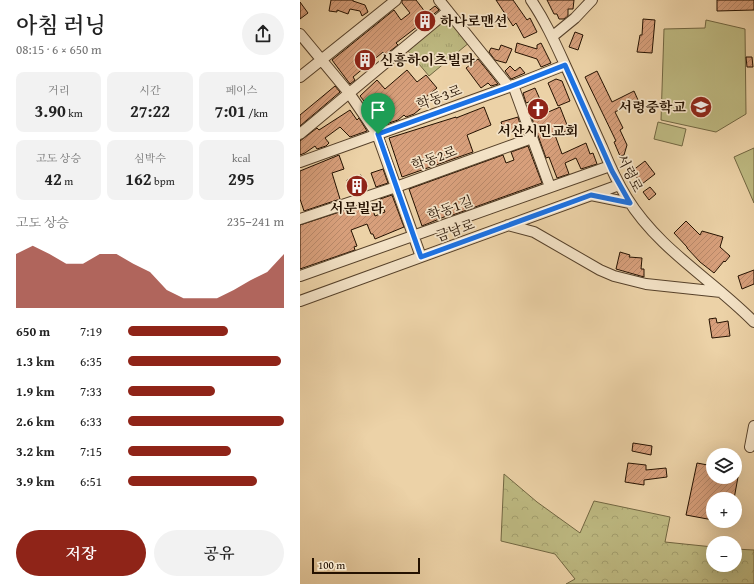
<!DOCTYPE html>
<html lang="ko">
<meta charset="utf-8">
<style>
:root{--surface:#fff;--page:#f2f2f2;--text:#222;--muted:#767676;--accent:#8f2418}
body{margin:0;font-family:"Gentium Book Plus","Noto Serif KR",serif;background:var(--page);color:var(--text);height:100vh;display:flex;flex-direction:column;font-size:15px;white-space:nowrap}
*{box-sizing:border-box;margin:0}
p{font-size:13px;color:var(--muted)}
.icon{flex:none;width:22px;height:22px;fill:none;stroke:currentColor;stroke-width:2;stroke-linecap:round;stroke-linejoin:round}
.map{position:relative;flex:1;overflow:hidden}
.panel{display:flex;flex-direction:column;background:var(--surface);width:300px}
.panel>*{flex:none}
.fabs{position:absolute;left:406px;top:448px;display:grid;gap:8px}
.fabs a{display:grid;place-items:center;width:36px;height:36px;border-radius:50%;background:var(--surface);box-shadow:0 4px 16px #0002;font-size:20px}
.scale{position:absolute;left:12px;bottom:10px;width:108px;box-sizing:border-box;padding-left:4px;border:2px solid #241100;border-top:0;font-size:11px;line-height:14px;white-space:nowrap;color:#241100;-webkit-text-stroke:3px #f3e2c6;paint-order:stroke}
.pin{position:absolute;display:grid;place-items:center;width:34px;height:34px;color:#fff;margin:-41px -17px;border-radius:50% 50% 50% 0;rotate:-45deg;box-shadow:0 0 4px #0007}
.pin .icon{rotate:45deg}
.round{display:grid;place-items:center;flex:none;width:42px;height:42px;border-radius:21px;background:var(--page)}
.summary{display:flex;align-items:center;justify-content:space-between;height:68px;padding:0 16px}
h1{font-size:22px;font-weight:600;line-height:30px}
.figures{display:grid;grid-template-columns:repeat(3,1fr);gap:6px;height:68px;padding:4px 16px}
.figures div{display:grid;align-content:center;border-radius:8px;background:var(--page);text-align:center}
.figures b{font-size:17px;font-weight:600}
.figures small{font-size:11px;font-weight:400}
.figures p{font-size:11px}
.chart{height:112px;padding:8px 16px}
.chart p{display:flex;justify-content:space-between}
.chart svg{width:100%;height:72px;margin-top:4px;fill:var(--accent);opacity:.7}
.cta{display:flex;gap:8px;margin-top:auto;padding:8px 16px}
.cta a{flex:1;height:46px;border-radius:24px;background:var(--accent);color:#fff;font-size:16px;font-weight:600;line-height:46px;text-align:center}
.cta a+a{background:var(--page);color:var(--text)}
ul{padding:0 16px;list-style:none;font-size:13px}
li{display:grid;grid-template-columns:64px 48px 1fr;align-items:center;height:30px}
li i{height:10px;border-radius:5px;background:var(--accent)}
main{display:flex;flex:1;min-height:0}
.map>svg:first-child{display:block}
</style>
<main>
<section class="panel">
<div class="summary"><div><h1>아침 러닝</h1><p>08:15 · 6 × 650 m</p></div><a class="round"><svg class="icon" aria-label="share" viewBox="0 0 24 24"><path d="M12 15V3M7 8l5-5 5 5M5 13v7h14v-7"/></svg></a></div>
<div class="figures">
<div><p>거리</p><b>3.90<small> km</small></b></div>
<div><p>시간</p><b>27:22</b></div>
<div><p>페이스</p><b>7:01<small> /km</small></b></div>
</div>
<div class="figures">
<div><p>고도 상승</p><b>42<small> m</small></b></div>
<div><p>심박수</p><b>162<small> bpm</small></b></div>
<div><p>kcal</p><b>295</b></div>
</div>
<div class="chart"><p><span>고도 상승</span>235–241 m</p>
<svg viewBox="0 0 160 44" preserveAspectRatio="none"><path d="M0 44V11L10 6L20 11L30 17L40 17L50 11L60 11L70 17L80 22L90 33L100 38L110 38L120 38L130 33L140 27L150 22L160 11V44z"/></svg>
</div>
<ul>
<li><b>650 m</b>7:19<i style="width:64%"></i></li>
<li><b>1.3 km</b>6:35<i style="width:98%"></i></li>
<li><b>1.9 km</b>7:33<i style="width:56%"></i></li>
<li><b>2.6 km</b>6:33<i style="width:100%"></i></li>
<li><b>3.2 km</b>7:15<i style="width:66%"></i></li>
<li><b>3.9 km</b>6:51<i style="width:83%"></i></li>
</ul>
<div class="cta"><a>저장</a><a>공유</a></div>
</section>
<div class="map">
<svg width="454" height="584" viewBox="0 0 454 584">
<defs>
<pattern id="grass-tufts" width="24" height="20" patternUnits="userSpaceOnUse"><rect width="24" height="20" fill="#beba82"/><path d="M3 7l-1-3M5 7V3M7 7l1-3M15 17l-1-3M17 17v-4M19 17l1-3" fill="none" stroke="#a39f6e"/></pattern>
<pattern id="forest-crowns" width="20" height="18" patternUnits="userSpaceOnUse"><rect width="20" height="18" fill="#beba82"/><path d="M2 6a3 3 0 1 1 6 0M12 15a3 3 0 1 1 6 0" fill="none" stroke="#a39f6e"/></pattern>
<pattern id="building-hatch" width="6" height="6" patternUnits="userSpaceOnUse"><rect width="6" height="6" fill="#d79f7b"/><path d="M-1 1l2-2M0 6l6-6M5 7l2-2" fill="none" stroke="#b88869"/></pattern>
</defs>
<rect width="100%" height="100%" fill="#ecd2a7"/>
<filter id="stains"><feTurbulence type="fractalNoise" baseFrequency=".005" numOctaves="4"/><feColorMatrix values="0 0 0 0 .2 0 0 0 0 .09 0 0 0 0 .02 0 0 0 .5 -.17"/></filter>
<radialGradient id="worn" r=".72"><stop offset=".6" stop-color="#630" stop-opacity="0"/><stop offset="1" stop-color="#630" stop-opacity=".3"/></radialGradient>
<!-- grass -->
<path fill="url(#grass-tufts)" stroke="#716641" d="M149,16l21,26 -41,34 -21,-25z"/>
<!-- forest -->
<path fill="url(#forest-crowns)" stroke="#716641" d="M204,474l33,28 43,31 14,-32 76,16 -5,25 48,5v18h22v-16l19,1v34h-188l9,-5 -20,-25 -54,-13z"/>
<!-- pitch -->
<path fill="#beba82" stroke="#716641" d="M406,20l39,9 1,85 -30,18 -55,-12 3,-91 41,-1z
M358,122l28,7 -4,17 -28,-7z
M454,148v55l-20,-46z"/>
<!-- building -->
<path fill="url(#building-hatch)" stroke="#241100" d="M31,0h22v1l12,4 3,7 -6,4 -2,-5 -10,-2 -2,5 -11,-4v2l-8,-1z
M102,0h14l10,13 9,-7 4,4 -43,33 2,2 -13,10 -2,-3 -30,25 2,3 -5,4 -18,-24 62,-50 7,10 9,-7 -8,-10z
M196,0h17l14,20 3,-2 7,14 -13,6 -8,-15 -3,3z
M247,0h27l-1,9h-5v7l-4,3h-5l-2,-5h-3z
M417,0h37v10l-37,1z
M0,2l8,11 -8,6z
M343,19l12,1 -3,33 -15,-1 3,-17h2z
M275,32l8,3 -5,15 -9,-3z
M217,43l20,6v-4l4,-2 10,20 -10,4 -4,-8 -22,-7z
M201,45l11,4 -6,14 -11,-3 -6,-8 2,-4 8,2z
M446,57h6l1,10h-6z
M178,59l9,11 11,14 -7,2 -3,-3 -7,5 -15,-20z
M210,66l5,5 5,-4 5,6 -14,6 -6,-8z
M107,70l10,12 9,-7 11,13 -11,9 4,4 -16,13 -8,3 -2,-2 -6,5 -15,5 -23,-29 17,-16 8,9z
M297,71l15,31 22,-11 4,9 -23,12 8,16 -3,2 7,15 -3,10 -4,1 -6,-14 2,-1 -31,-64z
M256,79l6,2 8,20 -12,5 -10,-23z
M35,86l5,6 -40,34v-11z
M235,88l11,25 14,-6 9,23 -14,5 7,19 24,-11 4,11 3,-1 4,11 -16,5 -5,-11 -11,5 4,11 -12,4 -8,-21 -3,1 -15,-42 4,-1 -6,-13 -3,1 -3,-10z
M184,107l7,18 -24,10 6,17 -71,25 -13,-39 67,-21v1z
M50,110l7,10 2,-2 8,13 -17,6 -10,-10 -15,11 4,5 -3,3 -9,3 -2,-3 -10,7 -5,2v-14l17,-13 2,2z
M218,117l3,11 -16,5 -4,-11z
M228,146l14,37 -92,33 -1,-1 -27,11 -13,-37 94,-34 3,8 8,-3 -3,-8z
M39,155l5,14 -12,4 8,26 -36,12 -4,-12v-28z
M345,161l10,13 -13,10 -10,-13z
M83,169l5,14 -12,4 -5,-14z
M61,175l5,15 -14,5 -5,-15z
M350,187l6,7 -7,6 -6,-8z
M92,195l12,32 -29,12 -2,-5h-2l-4,-10 -16,6 6,16 -3,1 1,3 -55,19v-44l70,-23 5,14 10,-4 -5,-13z
M386,221l14,14 2,-4 21,6 -3,10 10,9 -5,6 -1,-1 -10,12 -14,-11 -13,-14v-1l-13,-14z
M320,252l10,3 -1,2 13,1 -1,11h3v8l-28,-8z
M454,270v14l-12,5 -4,-13z
M416,318l1,5 11,-2 2,15 -18,2 -3,-19z
M333,443l19,3 -1,9 -19,-4z
M328,463l18,2v5l20,-2 1,9 -23,3v5l-19,-3z
M397,463l16,3v11h25l-4,22h-21v21l-27,-5z"/>
<g fill="none" stroke-linecap="round" stroke-linejoin="round">
<!-- minor casing -->
<g stroke="#56412a" stroke-width="12">
<path id="minor" d="M139,0l70,87
M231,0c15,22 25,45 36,69 12,26 23,52 35,78 7,17 15,35 25,51 32,52 86,82 127,124
M0,34l49,59 28,41 44,123
M253,36l22,-18 17,-18
M0,77l96,-77
M213,85l37,102
M0,134l148,-123
M0,162l209,-75 56,-22
M291,195l39,8
M0,219l96,-32 136,-49
M208,225l26,7 66,38 14,6 32,8 75,8
M0,276l310,-110
M0,301l319,-116
M450,447l4,-21"/>
</g>
<!-- minor -->
<use href="#minor" stroke="#f3e2c6" stroke-width="10"/>
</g>
<g fill="none" stroke-linecap="round" stroke-linejoin="round">
<!-- route casing -->
<g stroke="#fff" stroke-width="8">
<path id="route" d="M265,65l47,106 18,32 -39,-8 -170,62 -43,-123 131,-47z"/>
</g>
<!-- route -->
<use href="#route" stroke="#1a73e8" stroke-width="5"/>
</g>
<!-- icons -->
<defs>
<g id="building-disc" transform="scale(1.15)"><circle r="9.5" fill="#8f2418" stroke="#f3e2c6"/><path d="M-4-6H4V6H1V3H-1V6H-4ZM-2.5-4.3h1.7v1.8h-1.7ZM.8-4.3h1.7v1.8H.8ZM-2.5-1h1.7V.8h-1.7ZM.8-1h1.7V.8H.8Z" fill="#fff"/></g>
<g id="school-disc" transform="scale(1.15)"><circle r="9.5" fill="#8f2418" stroke="#f3e2c6"/><path d="M0-5L7-2L0 1L-7-2ZM-4 1L0 2.5L4 1V4Q0 6-4 4Z" fill="#fff"/></g>
<g id="church-disc" transform="scale(1.15)"><circle r="9.5" fill="#8f2418" stroke="#f3e2c6"/><path d="M-1.2-6h2.4v3.5h3.3v2.4h-3.3V6h-2.4V-.1h-3.3v-2.4h3.3Z" fill="#fff"/></g>
</defs>
<g fill-rule="evenodd">
<use href="#building-disc" x="125" y="21"/>
<use href="#building-disc" x="65" y="60"/>
<use href="#school-disc" x="401" y="107"/>
<use href="#church-disc" x="238" y="109"/>
<use href="#building-disc" x="57" y="186"/>
</g>
<g text-anchor="middle" stroke-width="3.5" stroke-linejoin="round" paint-order="stroke">
<!-- poi labels -->
<g font-size="14" font-weight="bold" fill="#241100" stroke="#f3e2c6" text-anchor="start">
<text x="140" y="26">하나로맨션</text>
<text x="80" y="65">신흥하이츠빌라</text>
<text x="386" y="112" text-anchor="end">서령중학교</text>
<text x="238" y="136" text-anchor="middle">서산시민교회</text>
<text x="57" y="213" text-anchor="middle">서문빌라</text>
</g>
<!-- street labels -->
<g font-size="14" fill="#241100" stroke="#f3e2c6">
<text transform="translate(139 97) rotate(-20)" y="5">학동3로</text>
<text transform="translate(134 158) rotate(-20)" y="5">학동2로</text>
<text transform="translate(330 173) rotate(63)" y="5">서령로</text>
<text transform="translate(150 208) rotate(-20)" y="5">학동1길</text>
<text transform="translate(155 230) rotate(-20)" y="5">금남로</text>
</g>
</g>
<rect width="100%" height="100%" filter="url(#stains)"/>
<rect width="100%" height="100%" fill="url(#worn)"/>
</svg>
<div class="fabs">
<a><svg class="icon" aria-label="layers" viewBox="0 0 24 24"><path d="M12 4l9 5-9 5-9-5zM3 14l9 5 9-5"/></svg></a>
<a>+</a>
<a>−</a>
</div>
<div class="scale">100 m</div>
<div class="pin" style="left:78px;top:134px;background:#1e9e55"><svg class="icon" aria-label="arrive" viewBox="0 0 24 24"><path d="M6 21V4h12l-3 4 3 4H6"/></svg></div>
</div>
</main>
